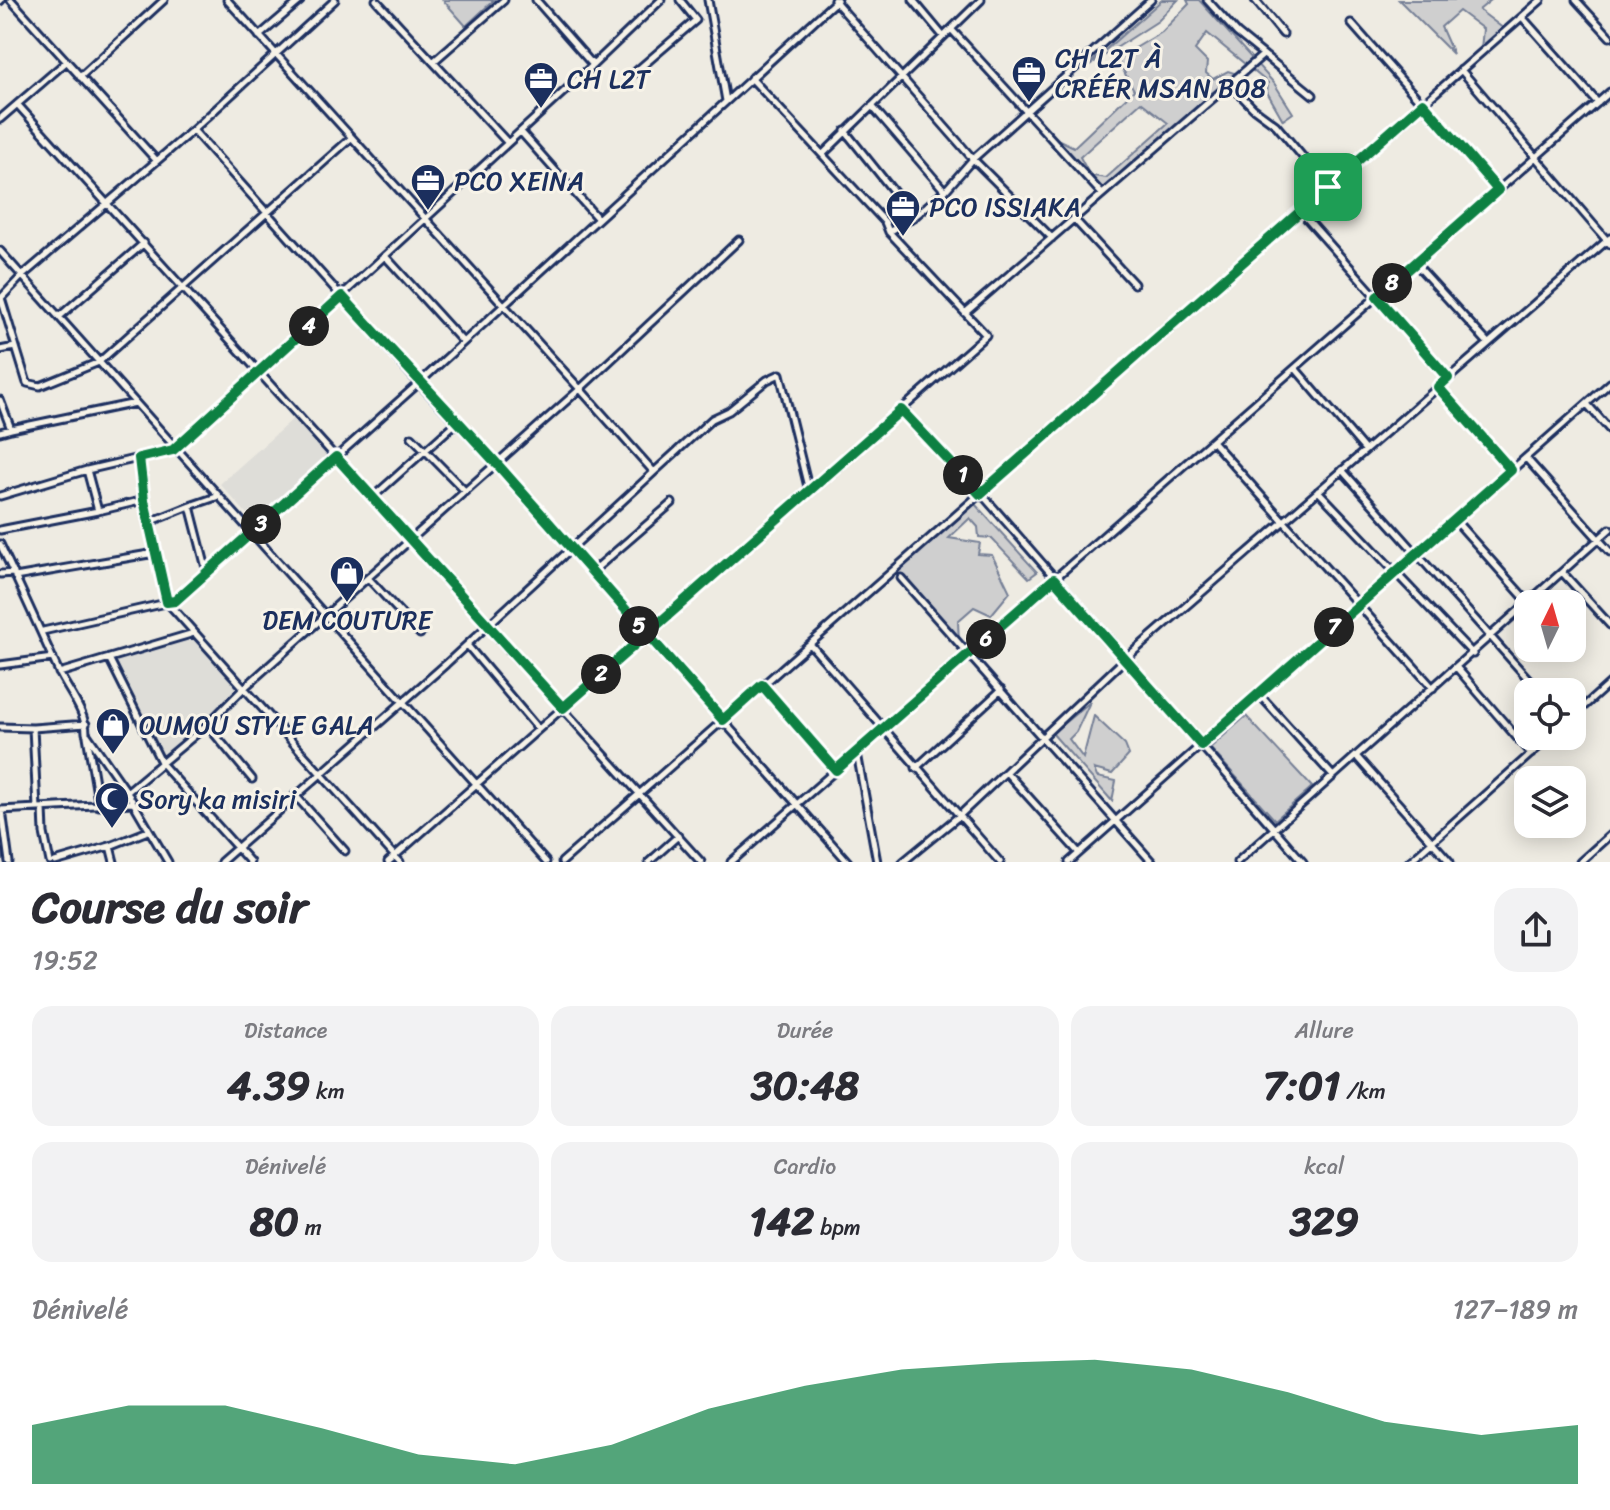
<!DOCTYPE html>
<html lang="fr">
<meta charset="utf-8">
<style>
:root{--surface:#fff;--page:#f2f2f3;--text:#2b2b33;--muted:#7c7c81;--accent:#0b8043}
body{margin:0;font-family:Sriracha,sans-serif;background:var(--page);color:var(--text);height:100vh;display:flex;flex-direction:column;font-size:30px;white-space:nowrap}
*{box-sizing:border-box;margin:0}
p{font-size:26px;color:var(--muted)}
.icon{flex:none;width:44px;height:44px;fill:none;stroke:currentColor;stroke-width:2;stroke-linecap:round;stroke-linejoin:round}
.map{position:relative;height:862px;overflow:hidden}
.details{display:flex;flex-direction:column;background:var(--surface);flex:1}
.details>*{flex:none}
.needle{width:52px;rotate:5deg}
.fabs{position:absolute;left:1514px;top:590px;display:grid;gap:16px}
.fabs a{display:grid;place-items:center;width:72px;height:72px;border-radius:16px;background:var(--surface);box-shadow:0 4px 20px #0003;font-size:40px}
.pin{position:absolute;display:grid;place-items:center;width:68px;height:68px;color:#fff;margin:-34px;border-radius:16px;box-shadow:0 4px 12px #0006}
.km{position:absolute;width:40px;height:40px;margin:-20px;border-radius:50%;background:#222;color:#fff;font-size:22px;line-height:40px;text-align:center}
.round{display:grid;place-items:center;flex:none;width:84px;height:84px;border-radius:24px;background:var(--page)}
.overview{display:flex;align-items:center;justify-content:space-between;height:136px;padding:0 32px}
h1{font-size:44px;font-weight:700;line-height:60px}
.stats{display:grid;grid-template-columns:repeat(3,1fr);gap:12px;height:136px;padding:8px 32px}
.stats div{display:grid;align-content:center;border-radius:20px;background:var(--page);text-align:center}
.stats b{font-size:40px;font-weight:700}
.stats small{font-size:22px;font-weight:400}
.stats p{font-size:22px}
.chart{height:224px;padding:16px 32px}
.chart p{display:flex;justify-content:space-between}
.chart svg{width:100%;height:144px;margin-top:8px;fill:var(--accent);opacity:.7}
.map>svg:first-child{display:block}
</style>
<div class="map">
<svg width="1610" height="862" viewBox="0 0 1610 862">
<rect width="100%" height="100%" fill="#eeebe2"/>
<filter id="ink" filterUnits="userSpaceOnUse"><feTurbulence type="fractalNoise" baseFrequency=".0125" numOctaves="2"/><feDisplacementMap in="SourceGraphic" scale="16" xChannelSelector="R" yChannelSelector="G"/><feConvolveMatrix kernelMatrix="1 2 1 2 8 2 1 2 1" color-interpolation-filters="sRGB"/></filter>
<g filter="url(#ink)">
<!-- built -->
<path fill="#deddd8" d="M295,417l36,40 -75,67 -36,-40z
M193,634l50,55 -81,73 -50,-103z"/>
<!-- green -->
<path fill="#cfcfcf" stroke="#757f96" stroke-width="2" d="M443,0h51l-28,26z
M1162,0h16l-20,21 -73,47z
M1187,0h12l75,83 19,30 -10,7 -16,-28 1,-9 -61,-50 -12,17 12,12 -1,11 7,6 15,-8 15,5 -136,112 -19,-4 5,-8 13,2 62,-55 -27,-21 -61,55 8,15 -5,4 -29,-28 1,-10 19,9 60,-57 -17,-31 45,-27 27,-28z
M1399,0h92l-12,10 25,19 -23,20 2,-20 -24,-18 -18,16 12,27z
M974,503l63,69 -8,6 -38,-40 -12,-1 -1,-10 -8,-9 -21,20 31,5 -2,11 14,1 18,37 -19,23 -17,-8 -16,14 1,22 -64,-70z
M1090,702l-14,30 -7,7 14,19 11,-42 31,29 4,10 -17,19 -18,-5 3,8 19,4 -4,20 -60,-68z
M1246,716l66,71 -37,33 -65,-72z"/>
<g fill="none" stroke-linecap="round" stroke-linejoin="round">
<!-- street casing -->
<g stroke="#1b2f5e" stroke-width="11">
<path id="street" d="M11,0l146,161
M376,0l132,143
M536,0l57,65
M708,0l18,101
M834,0l139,159 79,79
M913,0l30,36
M1207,0l30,33 76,62
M1255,0l28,34
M1576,0l34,37
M0,1l1,-1
M1522,17l76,86
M1351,23l147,167
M951,29l151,165
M259,36l41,-35
M433,62l71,-62
M1461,70l149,174
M633,74l63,-54 -16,-20
M80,77l84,-77
M1230,84l23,24 23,17 52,62
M17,104l684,758
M872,106l73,85
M0,119l66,-57
M193,130l226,253 77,81 352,398
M845,131l69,86
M521,132l77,87
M823,154l158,-154
M1301,212l147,166
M1074,219l60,65
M889,232l25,-15 31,-26 28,-32 178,-159
M0,251l546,611
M385,256l78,86
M1415,263l73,80
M1,298l26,85 13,3 59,-24 251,-223
M1,298l21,-22 171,-146 142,-130
M965,313l298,-258
M59,317l85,-74
M0,350l15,-3
M1295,368l70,82
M1438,387l73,83
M0,400l11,29 125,-26
M1587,404l23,26
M901,410l85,89 317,363
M0,432l11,-3
M412,437l53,54
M1212,441l221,247
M139,458l5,42 23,102 233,260
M1526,458l84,94
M1342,470l198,222
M654,472l58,-53 17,-8 38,-31 13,-6 29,117
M1318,491l155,163
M0,496l87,-26 86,-20 420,-385 68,-65
M373,497l84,-75
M98,511l46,-11
M1455,520l73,82
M150,522l40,-16
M0,530l98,-19 -11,-41
M0,544c20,42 39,84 58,126 9,20 28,41 28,63l41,59 41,70
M207,572l-17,-66 29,-10
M592,572l80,-69
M1562,572l48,53
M0,574l14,-1
M15,577l140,-24
M368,578l52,56
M901,578l251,284
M43,631l132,-30 244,-218 418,-383
M810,644l190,218
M467,645l71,84
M109,658l53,106 88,98
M0,665l53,-7
M1457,668l74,86
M59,673l135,-40
M762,685l74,85
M1259,694l74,82
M1572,717l38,-34
M207,725l45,54
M0,727l33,1 53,-4
M33,728l4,80
M87,736l12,70
M857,753l20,109
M1356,756l94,106
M916,768l85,-78
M1006,772l73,81
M127,792l80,-67 37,-37 336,-299 -353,-389
M295,795l50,56
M43,808l1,25 6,29
M0,810l133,-7
M2,810l7,52
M110,846l38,-15
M55,862l55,-16 4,16
M221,862l225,-198 208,-192 -74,-83 159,-149
M388,862l598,-527 -97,-103 -4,-10 -134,-144
M562,862l979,-862
M649,862l29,-26
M731,862l879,-770
M903,862l56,-46 166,-157 485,-421
M1069,862l541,-479
M1237,862l373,-333
M1409,862l142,-126
M1580,862l30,-27"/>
</g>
<!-- street -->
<use href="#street" stroke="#f7f3e8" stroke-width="5"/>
</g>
</g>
<g fill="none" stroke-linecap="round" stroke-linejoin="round" filter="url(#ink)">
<!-- route casing -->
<g stroke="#fff" stroke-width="16">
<path id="route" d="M1328,187l-348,307 -79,-84c-113,99 -225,198 -338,298l-227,-251 -161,144 -8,1 -23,-102 -5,-42 34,-8 169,-154c51,57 104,112 156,169 75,85 150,170 225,255l39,-35 74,85 218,-191 147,166 310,-275 -73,-83 10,-9 -71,-81 121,-107 -75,-87 -95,84"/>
</g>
<!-- route -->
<use href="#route" stroke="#0b8043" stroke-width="10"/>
</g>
<!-- icons -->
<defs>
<g id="office-pin" transform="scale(1.8)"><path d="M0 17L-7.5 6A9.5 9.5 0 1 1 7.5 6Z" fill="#1b2f5e" stroke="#f7f3e8"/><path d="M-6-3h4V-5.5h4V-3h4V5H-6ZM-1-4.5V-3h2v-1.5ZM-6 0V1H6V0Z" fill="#fff"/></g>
<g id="shop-pin" transform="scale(1.8)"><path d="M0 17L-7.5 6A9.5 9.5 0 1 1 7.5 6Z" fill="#1b2f5e" stroke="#f7f3e8"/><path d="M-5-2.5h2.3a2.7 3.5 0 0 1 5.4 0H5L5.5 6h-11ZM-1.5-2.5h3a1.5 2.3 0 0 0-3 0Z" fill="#fff"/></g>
<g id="mosque-pin" transform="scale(1.8)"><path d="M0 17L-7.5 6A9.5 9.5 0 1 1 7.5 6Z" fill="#1b2f5e" stroke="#f7f3e8"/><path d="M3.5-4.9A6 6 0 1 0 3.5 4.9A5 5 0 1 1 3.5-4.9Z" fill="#fff"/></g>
</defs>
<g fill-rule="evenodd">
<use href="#office-pin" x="1029" y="73"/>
<use href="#office-pin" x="541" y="79"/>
<use href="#office-pin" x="428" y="181"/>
<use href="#office-pin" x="903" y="207"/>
<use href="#shop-pin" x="347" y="573"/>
<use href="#shop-pin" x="113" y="725"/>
<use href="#mosque-pin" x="112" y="799"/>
</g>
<g text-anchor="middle" stroke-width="6" stroke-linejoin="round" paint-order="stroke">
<!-- poi labels -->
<g font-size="26" fill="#1b2f5e" stroke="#f7f3e8" text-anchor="start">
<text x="1055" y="67">CH L2T À<tspan x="1055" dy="30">CRÉÉR MSAN B08</tspan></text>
<text x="567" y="88">CH L2T</text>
<text x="454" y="190">PCO XEINA</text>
<text x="929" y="216">PCO ISSIAKA</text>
<text x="347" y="629" text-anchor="middle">DEM COUTURE</text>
<text x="139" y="734">OUMOU STYLE GALA</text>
<text x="138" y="808">Sory ka misiri</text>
</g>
</g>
</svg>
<div class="fabs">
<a><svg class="needle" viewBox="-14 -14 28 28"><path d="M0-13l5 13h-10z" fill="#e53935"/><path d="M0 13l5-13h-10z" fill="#7c7c81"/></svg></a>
<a><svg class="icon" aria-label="locate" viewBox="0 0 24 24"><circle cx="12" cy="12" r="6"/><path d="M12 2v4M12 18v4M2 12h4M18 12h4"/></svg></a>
<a><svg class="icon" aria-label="layers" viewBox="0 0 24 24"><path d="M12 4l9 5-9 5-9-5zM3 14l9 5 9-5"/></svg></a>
</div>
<div class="pin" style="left:1328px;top:187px;background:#1e9e55"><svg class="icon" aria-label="arrive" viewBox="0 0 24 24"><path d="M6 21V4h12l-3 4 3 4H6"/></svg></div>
<b class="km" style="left:963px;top:475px">1</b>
<b class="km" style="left:601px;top:674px">2</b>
<b class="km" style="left:261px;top:524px">3</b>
<b class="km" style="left:309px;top:326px">4</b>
<b class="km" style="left:639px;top:626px">5</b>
<b class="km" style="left:986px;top:639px">6</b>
<b class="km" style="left:1334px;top:627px">7</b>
<b class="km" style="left:1392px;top:283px">8</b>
</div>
<section class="details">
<div class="overview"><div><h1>Course du soir</h1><p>19:52</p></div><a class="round"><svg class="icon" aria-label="share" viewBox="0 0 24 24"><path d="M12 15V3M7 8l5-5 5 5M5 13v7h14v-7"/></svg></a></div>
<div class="stats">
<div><p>Distance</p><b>4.39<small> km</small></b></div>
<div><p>Durée</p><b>30:48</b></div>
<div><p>Allure</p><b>7:01<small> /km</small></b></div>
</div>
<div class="stats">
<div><p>Dénivelé</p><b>80<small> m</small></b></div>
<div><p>Cardio</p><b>142<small> bpm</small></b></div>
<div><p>kcal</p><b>329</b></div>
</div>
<div class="chart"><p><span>Dénivelé</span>127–189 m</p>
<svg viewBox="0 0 160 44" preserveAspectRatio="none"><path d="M0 44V26L10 20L20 20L30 27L40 35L50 38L60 32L70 21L80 14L90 9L100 7L110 6L120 9L130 16L140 25L150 29L160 26V44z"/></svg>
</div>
</section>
